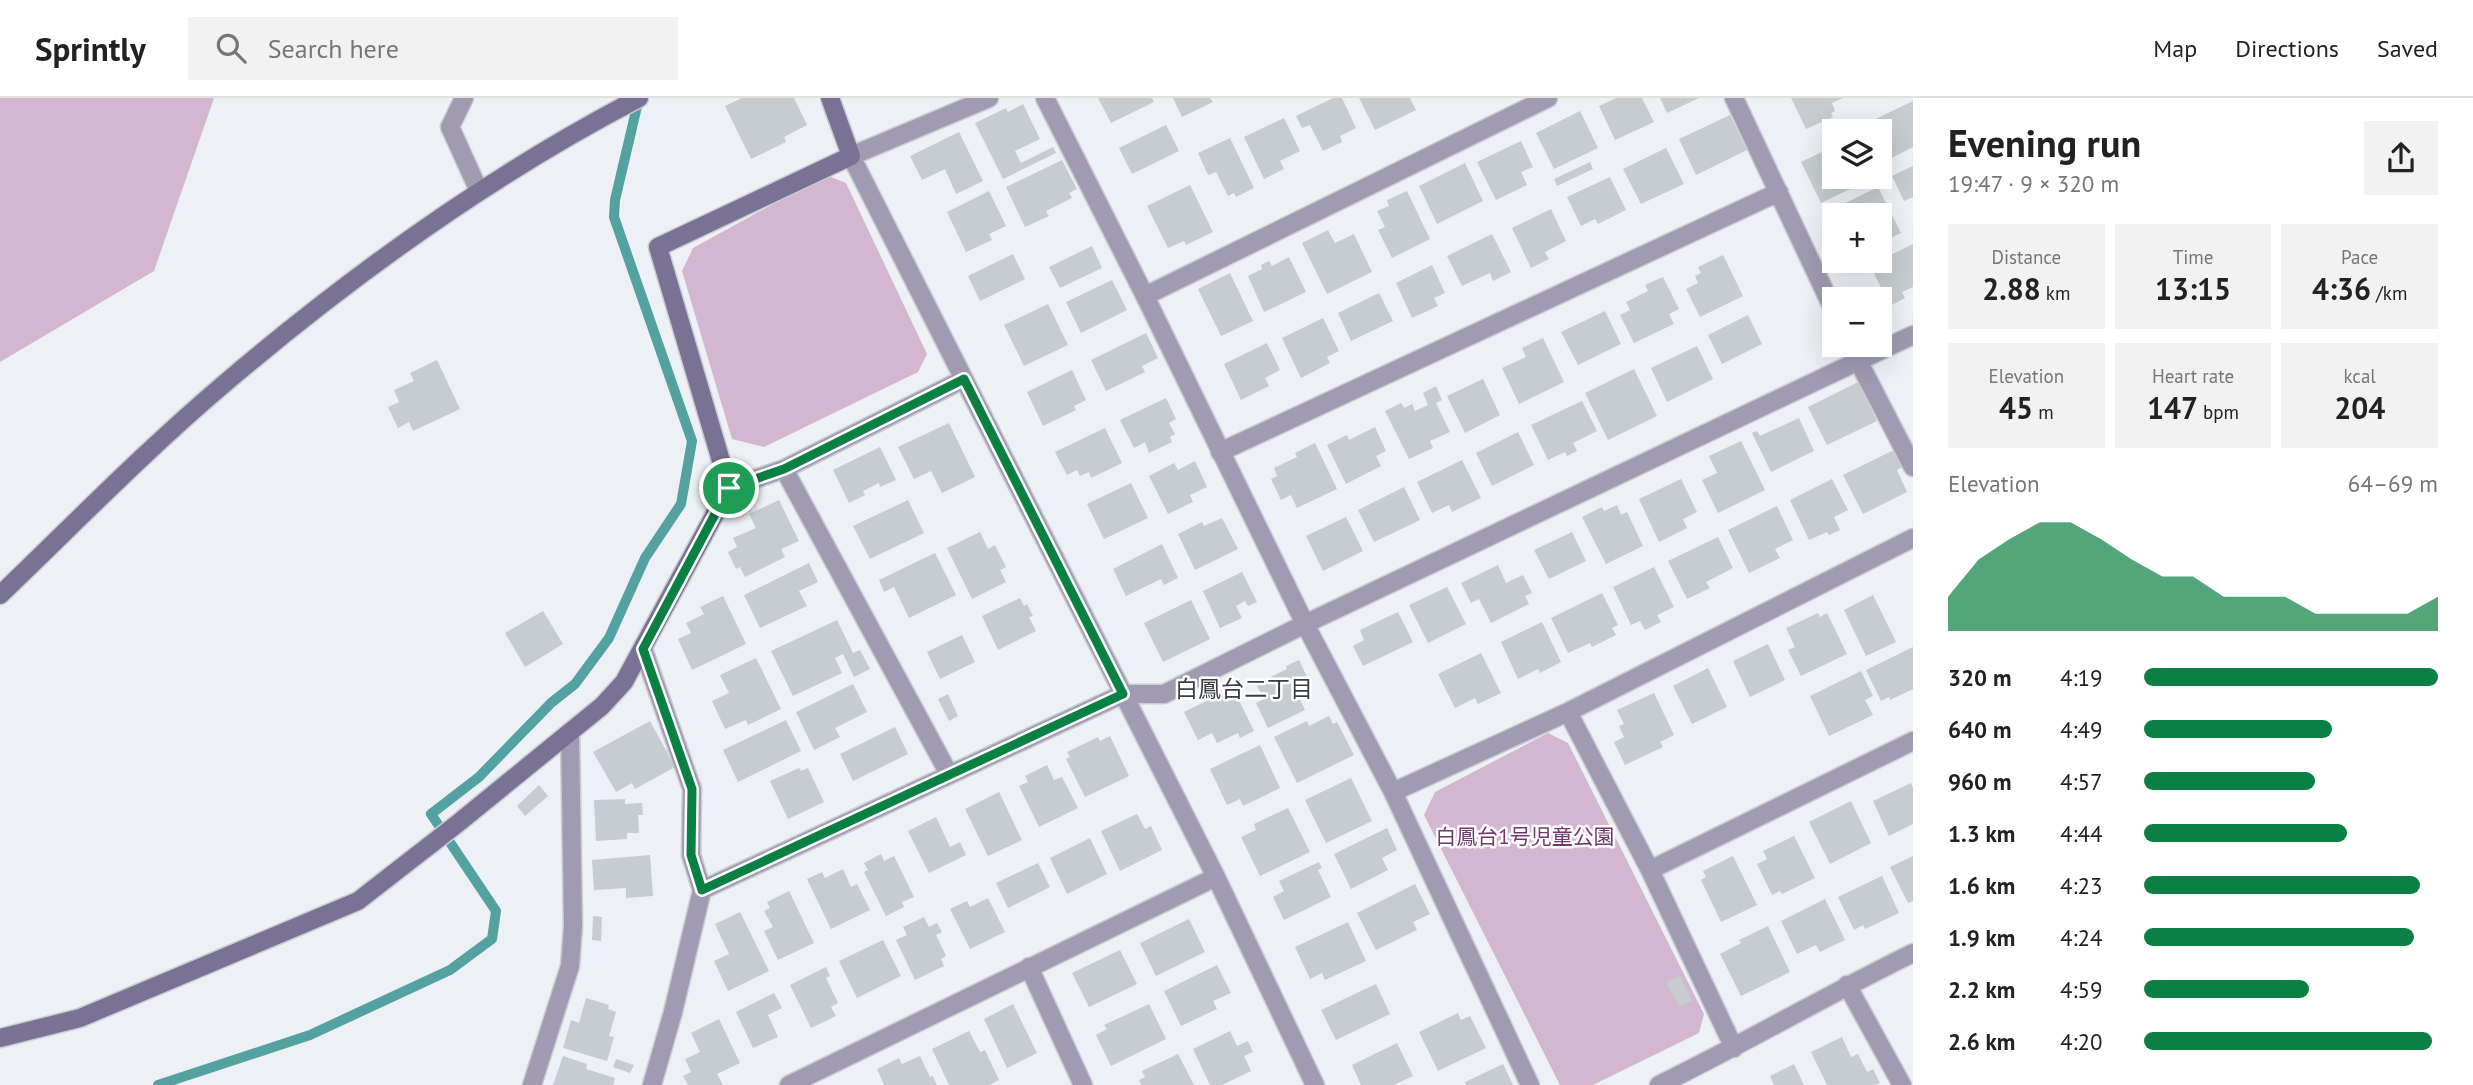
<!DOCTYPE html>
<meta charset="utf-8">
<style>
:root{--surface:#fff;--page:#f2f2f2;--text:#222;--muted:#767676;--line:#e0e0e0;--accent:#0b8043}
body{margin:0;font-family:"PT Sans","Noto Sans JP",sans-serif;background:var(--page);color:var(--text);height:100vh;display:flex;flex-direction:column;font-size:26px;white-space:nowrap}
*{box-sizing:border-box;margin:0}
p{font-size:23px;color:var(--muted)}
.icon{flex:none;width:38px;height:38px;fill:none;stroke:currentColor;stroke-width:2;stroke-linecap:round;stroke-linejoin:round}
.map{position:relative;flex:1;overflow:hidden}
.panel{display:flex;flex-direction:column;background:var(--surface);width:560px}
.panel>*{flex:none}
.controls{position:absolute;left:1822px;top:21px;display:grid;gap:14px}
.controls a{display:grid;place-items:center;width:70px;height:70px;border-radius:0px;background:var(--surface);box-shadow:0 7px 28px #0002;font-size:35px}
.pin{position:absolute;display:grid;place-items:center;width:60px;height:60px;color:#fff;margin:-30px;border:4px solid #fff;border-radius:50%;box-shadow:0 2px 7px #0007}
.round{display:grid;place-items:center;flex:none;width:74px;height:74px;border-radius:0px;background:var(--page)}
.head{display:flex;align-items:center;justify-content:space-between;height:119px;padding:0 35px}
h1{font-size:38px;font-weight:600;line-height:52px}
.figures{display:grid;grid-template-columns:repeat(3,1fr);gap:10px;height:119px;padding:7px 35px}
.figures div{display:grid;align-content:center;border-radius:0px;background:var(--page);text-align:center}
.figures b{font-size:30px;font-weight:600}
.figures small{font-size:19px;font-weight:400}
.figures p{font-size:19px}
.chart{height:196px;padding:14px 35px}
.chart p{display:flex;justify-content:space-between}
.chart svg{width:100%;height:126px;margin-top:7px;fill:var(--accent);opacity:.7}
ul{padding:0 35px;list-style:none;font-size:23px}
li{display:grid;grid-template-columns:112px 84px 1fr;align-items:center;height:52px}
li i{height:18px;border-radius:9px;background:var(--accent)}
header{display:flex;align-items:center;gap:42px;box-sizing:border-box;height:98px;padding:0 35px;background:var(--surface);border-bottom:2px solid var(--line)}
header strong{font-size:33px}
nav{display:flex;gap:38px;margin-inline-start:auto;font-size:24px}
.search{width:490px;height:63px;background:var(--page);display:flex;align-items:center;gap:18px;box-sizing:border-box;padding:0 24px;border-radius:0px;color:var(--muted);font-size:26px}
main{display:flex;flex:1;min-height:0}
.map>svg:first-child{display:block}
</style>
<header>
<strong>Sprintly</strong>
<div class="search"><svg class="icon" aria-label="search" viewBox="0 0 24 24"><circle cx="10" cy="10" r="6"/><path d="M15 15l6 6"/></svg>Search here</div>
<nav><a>Map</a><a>Directions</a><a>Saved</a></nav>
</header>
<main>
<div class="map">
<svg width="1913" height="987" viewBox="0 0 1913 987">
<rect width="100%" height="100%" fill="#edf0f5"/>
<!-- green -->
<path fill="#d4b6d0" d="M0,0h214l-60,173 -154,91z
M826,77l20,8 81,171 -9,18 -154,75 -32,-8 -50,-168 11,-23z
M1548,635l20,10 136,271 -5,19 -106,52h-33l-136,-270 11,-23z"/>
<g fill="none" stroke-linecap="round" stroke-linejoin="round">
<!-- stream -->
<path stroke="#53a2a1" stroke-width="10" d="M158,987l152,-50 140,-65 42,-31 4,-28 -65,-97 48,-37 72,-74 24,-19 34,-46 36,-80 36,-54 11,-63 -78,-224 1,-17 24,-102"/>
</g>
<!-- building -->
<path fill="#c6cccf" d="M742,0h52l13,27 -23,12 2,5 -35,17 -26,-53z
M1098,0h54l2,4 -43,21z
M1173,0h37l3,4 -31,15z
M1333,0h9l14,30 -16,8 2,6 -19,9 -13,-26 -8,3 -6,-12z
M1359,0h51l6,12 -41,20z
M1616,0h26l12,24 -39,18 -16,-34z
M1660,0h39l-32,15z
M1791,0h52l-11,5 3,8 -4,2 2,4 -27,12z
M1913,3v46l-29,15 -4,-9v-22h-11l-4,-7z
M1023,6l17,35 -25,12 6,12 32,-16 3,6 -53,26 -28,-56 31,-15 2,4z
M1580,13l18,37 -44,21 -18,-36z
M1730,17l17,35 -51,25 -17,-36z
M1284,20l16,33 -20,10 4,8 -20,10 -20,-42z
M1166,27l13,26 -47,23 -13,-26z
M959,34l24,49 -27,13 -11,-25 -23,11 -12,-24z
M1230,40l24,50 -18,9 -2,-4 -6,3 -12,-24 -8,3 -10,-22z
M1521,43l12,26 -12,5 6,13 -31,15 -19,-38z
M1834,48v31h41l-54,26 -20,-41z
M1666,50l18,36 -43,20 -18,-35z
M1062,62l15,29 -8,4 3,5 -26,13 3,5 -24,11 -19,-40z
M1590,64l3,7 -36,17 -3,-7z
M1465,65l18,38 -46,23 -18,-38z
M1913,68v31l-9,4 -12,-25z
M1610,79l16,33 -28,14 -3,-5 -14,7 -14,-29z
M1190,87l23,47 -27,13 -2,-4 -16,7 -21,-42z
M1878,89l23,46 -21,10v-28h-46v6l-5,-10z
M989,93l17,35 -17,8 3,6 -26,12 -19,-40z
M1407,93l23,48 -38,19 -14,-28 7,-3 -8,-16 12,-5 -2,-6z
M1551,111l15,32 -21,11 4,7 -18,9 -19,-40z
M1328,132l7,13 19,-9 18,38 -45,22 -25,-51z
M1492,136l19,38 -18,9 -3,-8 -28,13 -15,-30z
M1913,146v43l-11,5 3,6 -15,8 -20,-41z
M1092,148l10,22 -42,20 -11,-21z
M1013,156l12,25 -45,22 -12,-25z
M1723,157l20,41 -43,21 -14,-28 12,-6 -3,-7 6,-3 -3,-6z
M1289,159l17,35 -42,20 -16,-36 14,-7 -1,-4 8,-4 3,5z
M1432,167l13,28 -11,5 4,8 -26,12 -16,-35z
M1230,175l23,48 -32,15 -23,-47z
M1663,179l16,32 -10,5 5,10 -40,19 -14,-28 10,-5 -4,-8 22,-11 -3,-6z
M1112,182l15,30 -46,23 -15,-31z
M1379,195l14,28 -42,20 -13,-28z
M1048,206l20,41 -44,21 -20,-41z
M1605,213l16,33 -43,21 -17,-33z
M1748,217l14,29 -40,20 -14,-29z
M1323,220l16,33 -12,6 3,6 -29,15 -19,-40z
M1146,235l12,25 -16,8 3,6 -39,19 -15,-31z
M1543,240l21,44 -45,22 -17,-36 24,-11 -4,-9z
M1267,245l13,27 -15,8 4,8 -28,14 -17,-36z
M1697,248l16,33 -46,23 -16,-34z
M437,262l23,49 -47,22 -4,-9 -11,6 -10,-21 11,-5 -5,-12 20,-9 -4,-8z
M1634,271l23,47 -49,24 -23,-47z
M1072,272l14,30 -12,6 2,4 -33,16 -16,-34z
M1483,281l17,36 -35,18 -18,-37z
M1858,284l19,39 -50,24 -19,-38z
M1436,288l6,14 -6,3 14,29 -20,9 3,7 -24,11 -24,-48 16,-8 3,5 8,-4 3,7 13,-6 -5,-12z
M1166,300l10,21 -7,4 6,11 -5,3 2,5 -23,11 -4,-11 -11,6 -14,-28z
M1582,303l15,30 -24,12 4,8 -10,5 -2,-4 -17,8 -17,-35z
M1799,320l15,33 -43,21 -19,-39 5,-2 3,5z
M949,325l26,54 -33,16 -11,-22 -17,8 -16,-32z
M1375,329l11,24 -10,5 5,10 -35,18 -19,-39 20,-10 2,5z
M1105,330l17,35 -31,15 -2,-6 -9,4 -3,-6 -10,5 -12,-23z
M1518,334l16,33 -42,21 -16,-33z
M1741,343l24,49 -47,23 -16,-33 15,-7 -8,-17z
M1315,345l22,46 -40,19 -6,-13 -10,5 -10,-21 6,-3 -3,-8 23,-11 -2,-4z
M880,349l16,33 -16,7 -1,-4 -16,8 2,4 -16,8 -16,-33z
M1896,351l8,17 -7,4 10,22 -44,22 -20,-39z
M1462,362l19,38 -29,14 -3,-7 -17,8 -15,-31z
M1195,363l12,26 -17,8 3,7 -25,12 -19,-38 25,-13 4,7z
M1681,381l16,33 -14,7 4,9 -28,14 -20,-43z
M1832,381l16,31 -14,7 6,13 -11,5 -2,-3 -18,8 -19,-40z
M1131,385l17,35 -44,21 -17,-35z
M1404,389l16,33 -46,22 -16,-32z
M779,402l20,41 -18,8 4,8 -40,20 -5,-10 -4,2 -8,-17 9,-5 -4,-9 23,-10 -7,-14z
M908,402l16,33 -54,26 -17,-33z
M1617,407l4,10 6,-3 16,34 -37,18 -24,-47 20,-10 2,4z
M1777,408l16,34 -18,9 5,9 -31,15 -21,-43z
M1346,419l17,34 -40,20 -17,-35z
M1222,420l16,31 -43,21 -17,-36 24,-12 2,4z
M980,434l8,17 7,-4 11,22 -6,3 6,12 -34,17 -25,-51z
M1572,434l14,29 -37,18 -15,-29z
M1718,439l15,31 -27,14 4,6 -23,11 -19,-38z
M1162,446l16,34 -14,7 -3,-6 -35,17 -13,-27z
M935,455l21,42 -47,23 -15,-31 -10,5 -5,-12z
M809,465l9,19 -19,9 8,15 -47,22 -16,-33z
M1498,467l8,18 17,-8 9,18 -7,3 4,8 -38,19 -12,-24 -8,4 -10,-20z
M1654,469l20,40 -17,8 4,7 -16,8 -5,-9 -9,4 -18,-38z
M1242,474l15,30 -9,4 -3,-5 -9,5 6,12 -22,10 -17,-37z
M1447,489l19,37 -38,19 -19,-38z
M1602,495l16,32 -6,3 4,7 -24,12 -2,-4 -22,10 -17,-35z
M1873,497l23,47 -30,14 -22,-46z
M723,498l23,48 -54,26 -14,-31 13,-6 -5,-10 18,-9 -4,-7z
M1020,500l4,8 3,-2 6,12 -4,1 7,14 -38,19 -16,-34z
M1191,502l19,39 -47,23 -19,-39z
M543,513l20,33 -38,23 -20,-34z
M1398,514l15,30 -50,24 -10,-20 11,-6 -4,-10z
M1818,515l2,4 7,-4 20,41 -46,22 -13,-26 7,-3 -9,-19z
M837,522l16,33 7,-3 10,19 -16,8 -11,-23 -8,4 7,15 -49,23 -22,-45z
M1542,524l19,40 -21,11 -2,-4 -20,10 -17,-37z
M962,537l13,27 -35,17 -13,-27z
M1768,546l17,36 -35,17 -17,-36z
M1913,549v42l-23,11 -1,-3 -8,4 -15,-31z
M1481,555l20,40 -23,11 -3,-6 -20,10 -17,-34z
M756,560l25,51 -33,16 -2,-5 -21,9 -13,-28 17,-8 -9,-18z
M1299,562l9,19 -14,8 11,23 -37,18 -12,-25 8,-4 -8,-15 31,-15 -1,-3z
M1708,570l19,39 -35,17 -19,-38z
M1861,573l12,25 -8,4 8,15 -44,21 -19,-40z
M853,586l14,28 -32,16 5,9 -26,13 -18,-38z
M1233,590l21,43 -14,7 -2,-5 -21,10 -5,-10 -14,7 -14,-28z
M1654,595l20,42 -14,7 3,5 -38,18 -11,-23 10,-5 -5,-11 5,-2 -7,-14z
M948,596l10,22 -9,5 -11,-22z
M1329,618l4,8 4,-2 17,33 -57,28 -23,-46 33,-16 2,5z
M786,622l15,31 -63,31 -15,-32z
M650,623l25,46 -40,22 -3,-6 -16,9 -23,-40z
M895,629l13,27 -55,27 -13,-27z
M1110,638l19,40 -44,21 -19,-38 4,-2 -3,-5 31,-15 2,4z
M1260,647l20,43 -37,18 -3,-7 -13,6 -17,-36z
M1047,667l7,15 8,-3 16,31 -39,19 -20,-41 9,-4 -3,-6z
M799,670l2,3 7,-3 16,34 -36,17 -18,-38z
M1351,680l21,43 -46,22 -21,-43z
M1911,685l2,5v36l-24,12 -16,-35z
M539,687l9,11 -23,20 -8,-10z
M999,694l23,48 -34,16 -23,-47z
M625,701v5l17,-1 1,12h-5l1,18h-12v6l-31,2 -2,-41z
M1851,703l20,42 -41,21 -21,-42z
M1288,710l22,44 -50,24 -19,-39 15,-7 -2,-6z
M1137,716l8,15 6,-3 11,24 -42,21 -19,-40z
M936,719l14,30 10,-5 6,13 -37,18 -21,-42z
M1387,730l10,22 -15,8 6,12 -37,19 -17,-35z
M1794,738l21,42 -33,16 -2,-3 -8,4 -15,-31 10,-5 -4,-8z
M1090,740l17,36 -40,20 -17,-36z
M881,756l3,7 10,-5 20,41 -12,5 2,5 -18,9 -22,-44 4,-2 -4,-7z
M650,757l3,41 -27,2v-10l-32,2 -2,-30z
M1733,758l24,49 -36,17 -20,-42 5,-3 -3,-6z
M1913,758v45l-5,2 -18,-36z
M1319,764l3,6 -4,2 13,27 -47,23 -11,-23 11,-6 -5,-10z
M1038,765l12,24 -42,21 -12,-25z
M843,771l8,18 6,-3 13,26 -39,19 -24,-50 15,-7 3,6z
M1882,778l17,37 -34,16 -2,-4 -9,5 -16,-33z
M1415,786l15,30 -17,8 4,8 -41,20 -19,-37z
M789,793l25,52 -36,17 -14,-29 9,-4 -9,-16 6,-3 -3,-6z
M988,800l17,34 -35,17 -20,-40 17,-8 3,6z
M1825,801l20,41 -25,12 -4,-7 -19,9 -16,-33z
M740,814l29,59 -41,20 -14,-30 15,-7 -14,-30z
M593,818l9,1 -1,24 -9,-1z
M924,819l5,10 8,-4 5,9 -6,3 10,21 -5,3 3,7 -29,14 -19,-40 11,-5 -4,-8z
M1189,821l16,33 -49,24 -16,-33z
M1348,824l18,39 -41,19 -3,-7 -12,6 -15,-32z
M1768,828l22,46 -49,24 -21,-42 21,-11 -2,-3z
M883,842l18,36 -44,22 -18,-37z
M1120,852l17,34 -48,23 -17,-34z
M1217,867l14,28 -18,8 4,8 -36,17 -17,-35z
M826,869l4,9 -4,2 12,25 -7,4 5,9 -25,12 -21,-43z
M1680,878l12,25 -13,6 -13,-25z
M1376,886l14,30 -54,26 -15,-30z
M774,895l8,15 -14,7 10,22 -25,11 -17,-36z
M586,900l23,7 -1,4 8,3 -7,24 5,1 -7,24 -44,-13 8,-28 8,3z
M1013,906l24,49 -30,15 -23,-49z
M1149,906l17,35 -55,27 -15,-31 11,-6 -3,-4z
M1458,915l3,7 9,-4 16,32 -48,23 -19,-39z
M719,921l21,44 -23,11 6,11h-35l-5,-9 8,-4 -6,-13 15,-7 -9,-19z
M969,933l11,21 5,-2 14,30 -10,5h-40l-17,-36z
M1230,933l7,15 11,-5 5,11 -9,4 7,15 -29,14h-12l-17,-36z
M1842,939l9,20 7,-3 9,18 6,-3 7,14 -5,2h-48l-16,-33z
M1397,945l16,33 -19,9h-33l-9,-20z
M1178,956l16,31h-53l-2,-5 6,-3 -3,-6z
M563,958l24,8 -1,5 29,9 -2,7h-60z
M920,958l10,21 3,-1 4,9h-53l-7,-16 22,-11 3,6z
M616,961l18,6 -4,8 -17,-6z
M1503,966l10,21h-47l-1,-3z
M1794,966l10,21h-30l-4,-9z"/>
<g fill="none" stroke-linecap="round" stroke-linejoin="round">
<!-- street casing -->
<g stroke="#cacdd1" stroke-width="21">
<path id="street" d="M464,0l-14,29 29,64
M989,0l-138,58 365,721 99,208
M1045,0l100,198 160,328 88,168 137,293
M1734,0l100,213
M1145,198l403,-198
M1850,247l63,122
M1220,354l559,-260
M784,371l165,305
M729,390l55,-19 180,-90
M643,551l49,140 -1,66 11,35 -29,122 -21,73
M1568,614l82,158 84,178
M1393,694l175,-80 345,-174
M1650,772l263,-129
M702,792l421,-196h41l141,-70 608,-289
M1029,869l54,118
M1847,887l55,100
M532,987l38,-119 3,-40 -3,-194
M789,987l427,-208
M1659,987c86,-42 168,-90 254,-132"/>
</g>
<!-- secondary casing -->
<g stroke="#cacdd1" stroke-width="21">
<path id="secondary" d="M0,497c74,-71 146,-145 224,-211 128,-109 265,-208 415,-286
M0,940l80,-20 278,-117 99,-77 145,-118 22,-24 105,-194 -71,-241 193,-91 -21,-58"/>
</g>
<!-- street -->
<use href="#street" stroke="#a09bb2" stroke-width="18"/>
<!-- secondary -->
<use href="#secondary" stroke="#7a7294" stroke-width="18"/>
</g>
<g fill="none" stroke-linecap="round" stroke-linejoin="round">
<!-- route casing -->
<g stroke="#fff" stroke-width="14">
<path id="route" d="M964,281l159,315 -421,196 -11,-35 1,-66 -49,-140 86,-161 55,-19z"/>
</g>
<!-- route -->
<use href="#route" stroke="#0b8043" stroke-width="9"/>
</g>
<g text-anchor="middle" stroke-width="5" stroke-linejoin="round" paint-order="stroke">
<!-- park labels -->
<g font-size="21" fill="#73396e" stroke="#fff">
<text x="1525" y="746">白鳳台1号児童公園</text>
</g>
<!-- neighbourhood labels -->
<g font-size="23" fill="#3a3c40" stroke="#fff">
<text x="1244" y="599">白鳳台二丁目</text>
</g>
</g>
</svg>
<div class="controls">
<a><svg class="icon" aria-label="layers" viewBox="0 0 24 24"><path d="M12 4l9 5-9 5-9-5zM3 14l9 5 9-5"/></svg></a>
<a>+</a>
<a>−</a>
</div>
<div class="pin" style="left:729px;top:390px;background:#1e9e55"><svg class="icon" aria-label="arrive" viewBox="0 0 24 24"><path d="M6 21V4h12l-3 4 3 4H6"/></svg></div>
</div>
<section class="panel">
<div class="head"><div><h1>Evening run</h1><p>19:47 · 9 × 320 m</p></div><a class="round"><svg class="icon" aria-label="share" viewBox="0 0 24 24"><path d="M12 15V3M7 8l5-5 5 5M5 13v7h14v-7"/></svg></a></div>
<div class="figures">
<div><p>Distance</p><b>2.88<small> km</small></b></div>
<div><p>Time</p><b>13:15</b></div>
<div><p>Pace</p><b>4:36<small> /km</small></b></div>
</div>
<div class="figures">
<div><p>Elevation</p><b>45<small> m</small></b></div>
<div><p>Heart rate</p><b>147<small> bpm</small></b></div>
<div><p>kcal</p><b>204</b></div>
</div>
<div class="chart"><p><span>Elevation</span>64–69 m</p>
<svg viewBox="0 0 160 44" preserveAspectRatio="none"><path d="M0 44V32L10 19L20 12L30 6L40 6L50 12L60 19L70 25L80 25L90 32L100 32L110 32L120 38L130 38L140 38L150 38L160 32V44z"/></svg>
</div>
<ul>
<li><b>320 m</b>4:19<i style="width:100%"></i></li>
<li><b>640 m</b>4:49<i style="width:64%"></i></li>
<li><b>960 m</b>4:57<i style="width:58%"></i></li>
<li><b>1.3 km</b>4:44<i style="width:69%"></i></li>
<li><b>1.6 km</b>4:23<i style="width:94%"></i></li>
<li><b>1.9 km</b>4:24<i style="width:92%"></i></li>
<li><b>2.2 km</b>4:59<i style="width:56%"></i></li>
<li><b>2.6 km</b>4:20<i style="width:98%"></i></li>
</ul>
</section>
</main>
